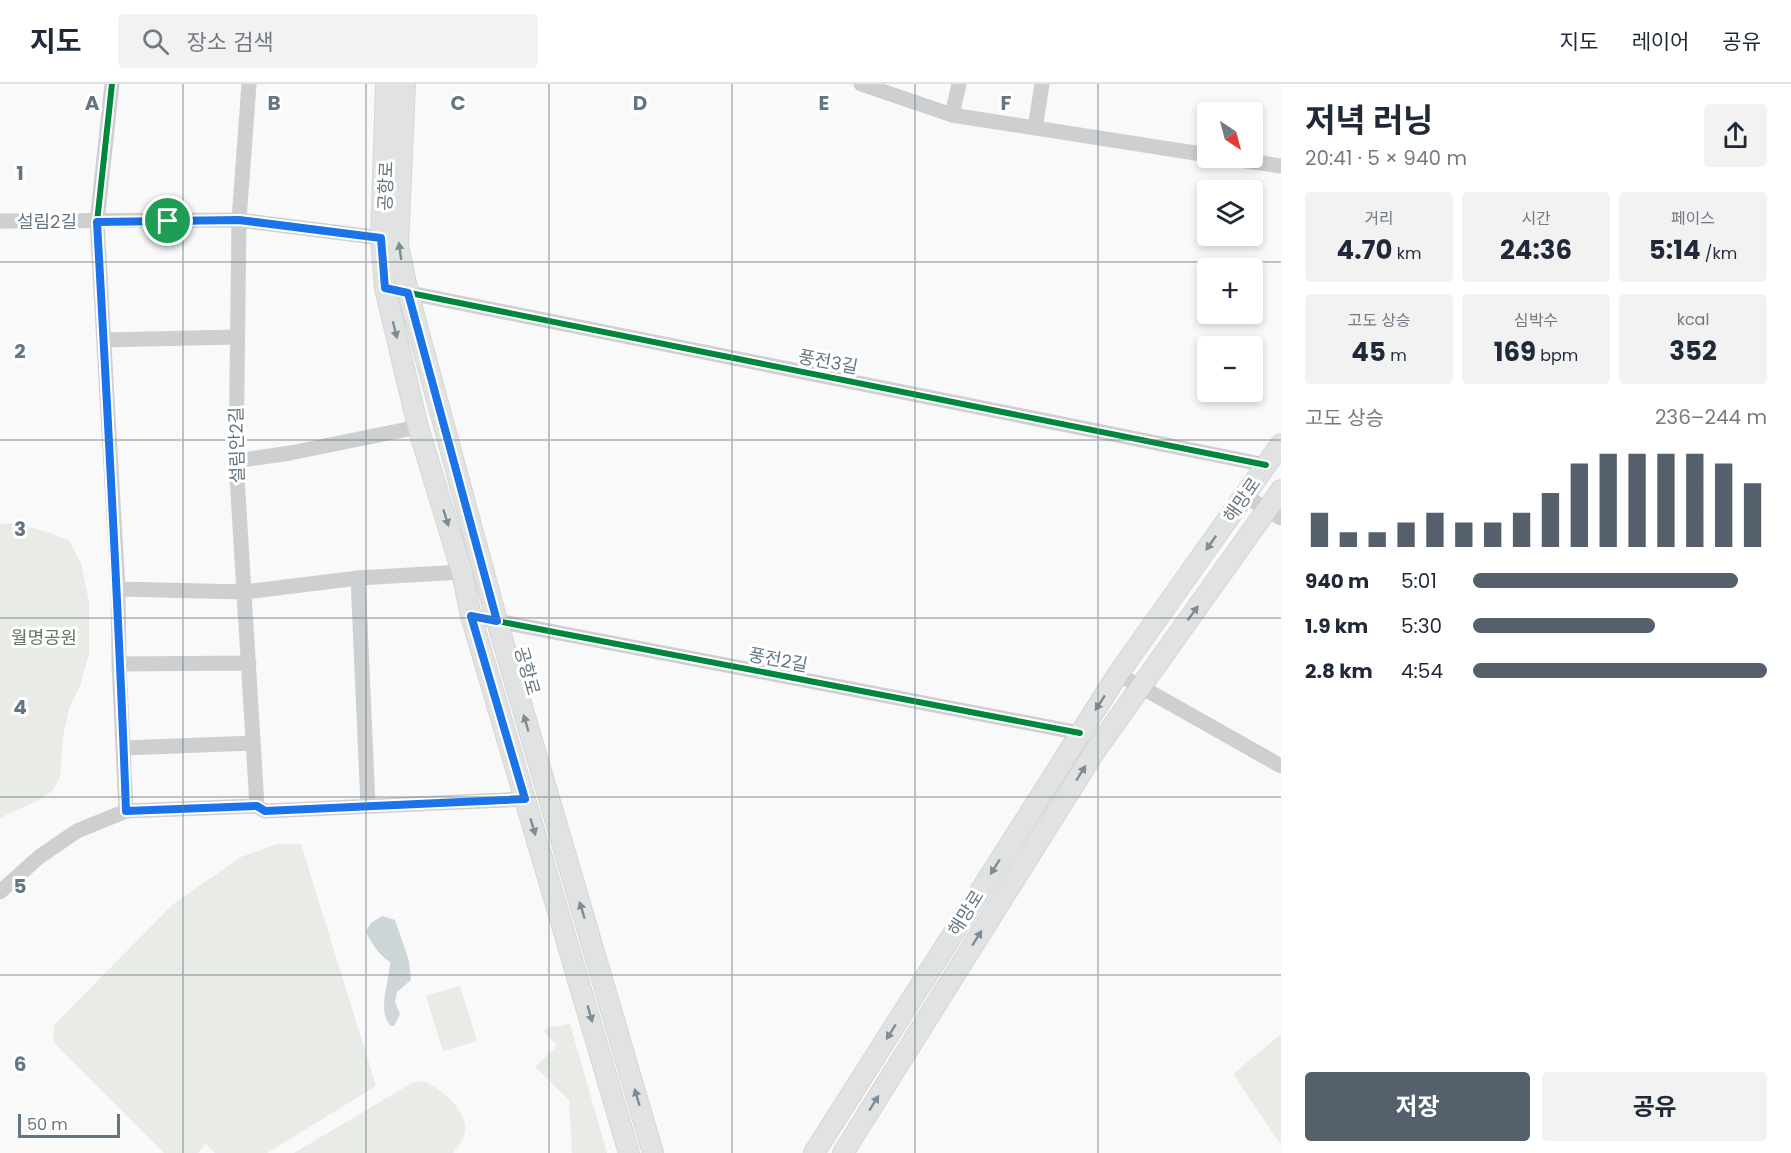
<!DOCTYPE html>
<html lang="ko">
<meta charset="utf-8">
<style>
:root{--surface:#fff;--page:#f2f2f3;--text:#1f2937;--muted:#747a83;--line:#e0e1e3;--accent:#56606c}
body{margin:0;font-family:Poppins,"Noto Sans KR",sans-serif;background:var(--page);color:var(--text);height:100vh;display:flex;flex-direction:column;font-size:22px;white-space:nowrap}
*{box-sizing:border-box;margin:0}
p{font-size:20px;color:var(--muted)}
.icon{flex:none;width:33px;height:33px;fill:none;stroke:currentColor;stroke-width:2;stroke-linecap:round;stroke-linejoin:round}
.map{position:relative;flex:1;overflow:hidden}
.drawer{display:flex;flex-direction:column;background:var(--surface);width:510px}
.drawer>*{flex:none}
.needle{width:39px;rotate:144deg}
.tools{position:absolute;left:1197px;top:18px;display:grid;gap:12px}
.tools a{display:grid;place-items:center;width:66px;height:66px;border-radius:6px;background:var(--surface);box-shadow:0 3px 9px #0003;font-size:30px}
.scale{position:absolute;left:18px;bottom:15px;width:102px;box-sizing:border-box;padding-left:6px;border:3px solid #657683;border-top:0;font-size:16px;line-height:21px;white-space:nowrap;color:#657683;-webkit-text-stroke:4px #fff;paint-order:stroke}
.pin{position:absolute;display:grid;place-items:center;width:51px;height:51px;color:#fff;margin:-26px;border:3px solid #fff;border-radius:50%;box-shadow:0 2px 6px #0007}
.round{display:grid;place-items:center;flex:none;width:63px;height:63px;border-radius:6px;background:var(--page)}
.head{display:flex;align-items:center;justify-content:space-between;height:102px;padding:0 24px}
h1{font-size:33px;font-weight:700;line-height:45px}
.stats{display:grid;grid-template-columns:repeat(3,1fr);gap:9px;height:102px;padding:6px 24px}
.stats div{display:grid;align-content:center;border-radius:6px;background:var(--page);text-align:center}
.stats b{font-size:26px;font-weight:700}
.stats small{font-size:16px;font-weight:400}
.stats p{font-size:16px}
.chart{height:168px;padding:12px 24px}
.chart p{display:flex;justify-content:space-between}
.chart svg{width:100%;height:108px;margin-top:6px;stroke:var(--accent);stroke-width:6}
.button{display:flex;gap:12px;margin-top:auto;padding:12px 24px}
.button a{flex:1;height:69px;border-radius:6px;background:var(--accent);color:#fff;font-size:24px;font-weight:700;line-height:69px;text-align:center}
.button a+a{background:var(--page);color:var(--text)}
ul{padding:0 24px;list-style:none;font-size:20px}
li{display:grid;grid-template-columns:96px 72px 1fr;align-items:center;height:45px}
li i{height:15px;border-radius:8px;background:var(--accent)}
header{display:flex;align-items:center;gap:36px;box-sizing:border-box;height:84px;padding:0 30px;background:var(--surface);border-bottom:2px solid var(--line)}
header strong{font-size:28px}
nav{display:flex;gap:33px;margin-inline-start:auto;font-size:21px}
.search{width:420px;height:54px;background:var(--page);display:flex;align-items:center;gap:15px;box-sizing:border-box;padding:0 21px;border-radius:6px;color:var(--muted);font-size:22px}
main{display:flex;flex:1;min-height:0}
.map>svg:first-child{display:block}
</style>
<header>
<strong>지도</strong>
<div class="search"><svg class="icon" aria-label="search" viewBox="0 0 24 24"><circle cx="10" cy="10" r="6"/><path d="M15 15l6 6"/></svg>장소 검색</div>
<nav><a>지도</a><a>레이어</a><a>공유</a></nav>
</header>
<main>
<div class="map">
<svg width="1281" height="1069" viewBox="0 0 1281 1069">
<rect width="100%" height="100%" fill="#f9f9f9"/>
<!-- green -->
<path fill="#e8ebe6" d="M16,439l34,10 19,8 12,22 8,39v52l-9,32 -11,22 -6,29 -3,40 -8,14 -13,9 -39,18v-294z
M277,760h24l75,242 -109,67h-52l-9,-9 -8,9h-34l-108,-108 -3,-6 1,-14 118,-120 69,-48z
M460,902l17,55 -34,10 -17,-55z
M570,940l37,129h-35l-3,-53 -34,-33 22,-21 -13,-15 3,-3z
M1281,950v111l-48,-71z
M423,997c18,7 49,32 41,55 -2,6 -7,12 -11,17h-159l118,-70z"/>
<!-- water -->
<path fill="#ced6d9" d="M382,832l13,4 14,41 2,19 -14,12 -2,10 5,12 -6,12h-3c-15,-15 -1,-46 -1,-64 -10,-6 -20,-20 -24,-31l5,-8z"/>
<g fill="none" stroke-linecap="round" stroke-linejoin="round">
<!-- major casing -->
<g stroke="#d5d6d7" stroke-width="22">
<path id="major" d="M386,0l-5,154 4,50 33,139 44,145 9,44 158,537
M405,0l-7,161 10,48 89,328 156,532
M814,1069l304,-479 163,-230
M843,1069l252,-402 186,-261"/>
</g>
<!-- minor -->
<path stroke="#cecfd0" stroke-width="15" d="M112,0l-15,138 21,367 1,75 7,147
M249,0l-10,136 -3,241 21,345
M861,0l91,31 256,40
M952,31l7,-31
M1035,44l7,-44
M1227,74l54,8
M0,137l239,-1 142,18
M385,204l881,177
M104,256l133,-3
M236,377l54,-8 128,-26
M1245,412l36,22
M358,494l10,227
M118,505l127,3 113,-14 104,-6
M471,532l609,117
M119,580l130,-1
M1118,590l163,92
M124,664l129,-5
M0,808l39,-35 38,-26 49,-20 131,-5 8,5 260,-12"/>
<!-- major -->
<use href="#major" stroke="#e1e2e2" stroke-width="20"/>
<!-- cycleway casing -->
<g stroke="#fff" stroke-width="10">
<path id="cycleway" d="M112,0l-15,138 21,367 1,75 7,147
M385,204l881,177
M471,532l609,117"/>
</g>
<!-- cycleway -->
<use href="#cycleway" stroke="#00873e" stroke-width="6"/>
</g>
<!-- one-way arrows -->
<defs><path id="oneway-solid" d="M-6-.8H1V-3.2L6.5 0L1 3.2V.8H-6Z" transform="scale(1.5)"/></defs>
<g fill="#7e8c96">
<use href="#oneway-solid" transform="translate(400 167) rotate(-98)"/>
<use href="#oneway-solid" transform="translate(395 246) rotate(76)"/>
<use href="#oneway-solid" transform="translate(446 434) rotate(73)"/>
<use href="#oneway-solid" transform="translate(1211 459) rotate(125)"/>
<use href="#oneway-solid" transform="translate(1193 529) rotate(-54)"/>
<use href="#oneway-solid" transform="translate(1100 619) rotate(123)"/>
<use href="#oneway-solid" transform="translate(526 639) rotate(-106)"/>
<use href="#oneway-solid" transform="translate(1081 689) rotate(-58)"/>
<use href="#oneway-solid" transform="translate(533 743) rotate(73)"/>
<use href="#oneway-solid" transform="translate(995 783) rotate(122)"/>
<use href="#oneway-solid" transform="translate(582 826) rotate(-107)"/>
<use href="#oneway-solid" transform="translate(977 854) rotate(-58)"/>
<use href="#oneway-solid" transform="translate(590 930) rotate(74)"/>
<use href="#oneway-solid" transform="translate(891 948) rotate(122)"/>
<use href="#oneway-solid" transform="translate(637 1013) rotate(-106)"/>
<use href="#oneway-solid" transform="translate(874 1019) rotate(-58)"/>
</g>
<g fill="none" stroke-linecap="round" stroke-linejoin="round">
<!-- route casing -->
<g stroke="#fff" stroke-width="12">
<path id="route" d="M239,136l142,18 4,50 23,5 89,328 -26,-5 54,183 -260,12 -8,-5 -131,5c-7,-197 -18,-393 -29,-589z"/>
</g>
<!-- route -->
<use href="#route" stroke="#1a73e8" stroke-width="8"/>
</g>
<!-- grid -->
<path fill="none" stroke="#657683" stroke-width="1.5" stroke-opacity="0.55" d="M183,0v1069M366,0v1069M549,0v1069M732,0v1069M915,0v1069M1098,0v1069M0,178h1281M0,356h1281M0,534h1281M0,713h1281M0,891h1281"/>
<g text-anchor="middle" stroke-width="6" stroke-linejoin="round" paint-order="stroke">
<!-- street labels -->
<g font-size="18" fill="#657683" stroke="#fff">
<text transform="translate(386 102) rotate(-88)" y="6">공항로</text>
<text x="47" y="144">설림2길</text>
<text transform="translate(828 278) rotate(11)" y="6">풍전3길</text>
<text transform="translate(237 361) rotate(-91)" y="6">설림안2길</text>
<text transform="translate(1242 416) rotate(-55)" y="6">해망로</text>
<text transform="translate(778 576) rotate(11)" y="6">풍전2길</text>
<text transform="translate(527 587) rotate(74)" y="6">공항로</text>
<text transform="translate(966 829) rotate(-58)" y="6">해망로</text>
</g>
<!-- park labels -->
<g font-size="18" fill="#687a64" stroke="#fff">
<text x="44" y="560">월명공원</text>
</g>
</g>
<g font-size="20" text-anchor="middle" font-weight="bold" fill="#657683" stroke="#fff" stroke-width="6" stroke-linejoin="round" paint-order="stroke">
<text x="92" y="26">A</text>
<text x="274" y="26">B</text>
<text x="458" y="26">C</text>
<text x="640" y="26">D</text>
<text x="824" y="26">E</text>
<text x="1006" y="26">F</text>
<text x="20" y="96">1</text>
<text x="20" y="274">2</text>
<text x="20" y="452">3</text>
<text x="20" y="630">4</text>
<text x="20" y="809">5</text>
<text x="20" y="987">6</text>
</g>
</svg>
<div class="tools">
<a><svg class="needle" viewBox="-14 -14 28 28"><path d="M0-13l5 13h-10z" fill="#e53935"/><path d="M0 13l5-13h-10z" fill="#747a83"/></svg></a>
<a><svg class="icon" aria-label="layers" viewBox="0 0 24 24"><path d="M12 4l9 5-9 5-9-5zM3 14l9 5 9-5"/></svg></a>
<a>+</a>
<a>−</a>
</div>
<div class="scale">50 m</div>
<div class="pin" style="left:168px;top:137px;background:#1e9e55"><svg class="icon" aria-label="arrive" viewBox="0 0 24 24"><path d="M6 21V4h12l-3 4 3 4H6"/></svg></div>
</div>
<section class="drawer">
<div class="head"><div><h1>저녁 러닝</h1><p>20:41 · 5 × 940 m</p></div><a class="round"><svg class="icon" aria-label="share" viewBox="0 0 24 24"><path d="M12 15V3M7 8l5-5 5 5M5 13v7h14v-7"/></svg></a></div>
<div class="stats">
<div><p>거리</p><b>4.70<small> km</small></b></div>
<div><p>시간</p><b>24:36</b></div>
<div><p>페이스</p><b>5:14<small> /km</small></b></div>
</div>
<div class="stats">
<div><p>고도 상승</p><b>45<small> m</small></b></div>
<div><p>심박수</p><b>169<small> bpm</small></b></div>
<div><p>kcal</p><b>352</b></div>
</div>
<div class="chart"><p><span>고도 상승</span>236–244 m</p>
<svg viewBox="0 0 160 44" preserveAspectRatio="none"><path d="M5 44V30M15 44V38M25 44V38M35 44V34M45 44V30M55 44V34M65 44V34M75 44V30M85 44V22M95 44V10M105 44V6M115 44V6M125 44V6M135 44V6M145 44V10M155 44V18"/></svg>
</div>
<ul>
<li><b>940 m</b>5:01<i style="width:90%"></i></li>
<li><b>1.9 km</b>5:30<i style="width:62%"></i></li>
<li><b>2.8 km</b>4:54<i style="width:100%"></i></li>
</ul>
<div class="button"><a>저장</a><a>공유</a></div>
</section>
</main>
